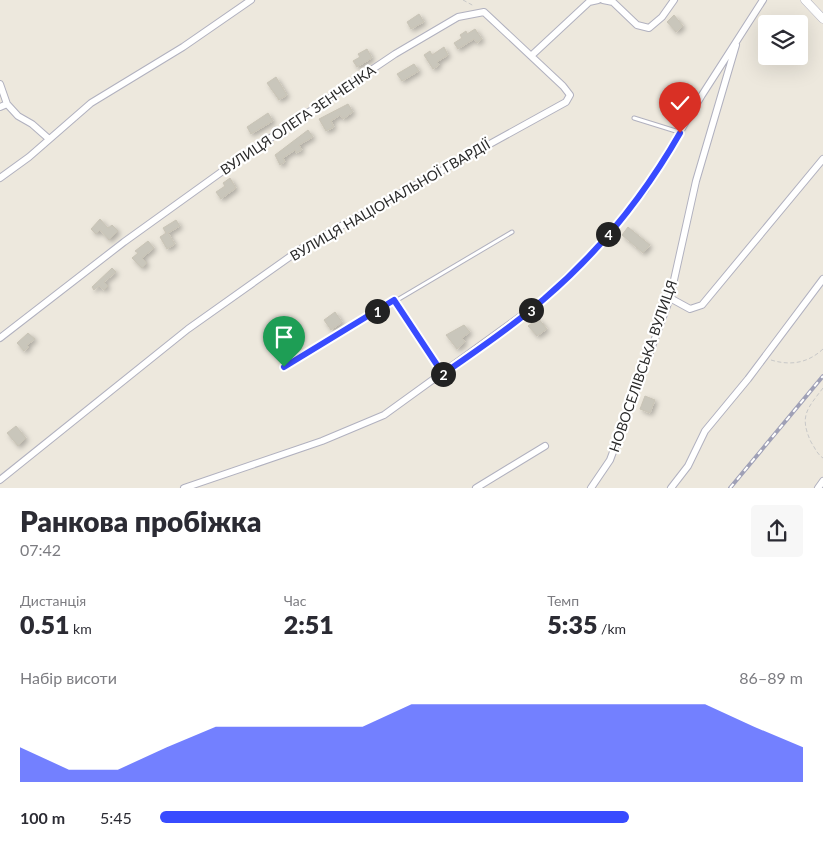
<!DOCTYPE html>
<html lang="uk">
<meta charset="utf-8">
<style>
:root{--surface:#fff;--page:#f7f7f7;--text:#2b2b33;--muted:#7c7c81;--accent:#384bff}
body{margin:0;font-family:Lato,sans-serif;background:var(--page);color:var(--text);height:100vh;display:flex;flex-direction:column;font-size:19px;white-space:nowrap}
*{box-sizing:border-box;margin:0}
p{font-size:16px;color:var(--muted)}
.icon{flex:none;width:28px;height:28px;fill:none;stroke:currentColor;stroke-width:2;stroke-linecap:round;stroke-linejoin:round}
.map{position:relative;height:488px;overflow:hidden}
.panel{display:flex;flex-direction:column;background:var(--surface);flex:1}
.panel>*{flex:none}
.buttons{position:absolute;left:758px;top:15px;display:grid;gap:10px}
.buttons a{display:grid;place-items:center;width:50px;height:50px;border-radius:5px;background:var(--surface);box-shadow:0 5px 20px #0002;font-size:25px}
.pin{position:absolute;display:grid;place-items:center;width:42px;height:42px;color:#fff;margin:-51px -21px;border-radius:50% 50% 50% 0;rotate:-45deg;box-shadow:0 0 5px #0007}
.pin .icon{rotate:45deg}
.km{position:absolute;width:25px;height:25px;margin:-12px;border-radius:50%;background:#222;color:#fff;font-size:14px;line-height:25px;text-align:center}
.round{display:grid;place-items:center;flex:none;width:52px;height:52px;border-radius:5px;background:var(--page)}
.headline{display:flex;align-items:center;justify-content:space-between;height:85px;padding:0 20px}
h1{font-size:28px;font-weight:800;line-height:38px}
.figures{display:grid;grid-template-columns:repeat(3,1fr);gap:8px;height:85px;padding:5px 20px}
.figures div{display:grid;align-content:center}
.figures b{font-size:25px;font-weight:800}
.figures small{font-size:14px;font-weight:400}
.figures p{font-size:14px}
.chart{height:140px;padding:10px 20px}
.chart p{display:flex;justify-content:space-between}
.chart svg{width:100%;height:90px;margin-top:5px;fill:var(--accent);opacity:.7}
ul{padding:0 20px;list-style:none;font-size:16px}
li{display:grid;grid-template-columns:80px 60px 1fr;align-items:center;height:38px}
li i{height:12px;border-radius:6px;background:var(--accent)}
.map>svg:first-child{display:block}
</style>
<div class="map">
<svg width="823" height="488" viewBox="0 0 823 488">
<defs>
<filter id="shadow"><feDropShadow dx="2.5" dy="2.5" stdDeviation="2.5" flood-color="#0004"/></filter>
</defs>
<rect width="100%" height="100%" fill="#ede8dd"/>
<!-- building -->
<path fill="#c9c6bb" stroke="#c9c4b6" filter="url(#shadow)" d="M419,14l5,8 -13,7 -4,-7z
M674,15l9,11 -7,6 -9,-10z
M475,29l7,10 -5,4 -3,-4 -16,10 -4,-6 8,-5 -2,-3 6,-4 1,3z
M444,47l4,8 -11,7 2,3 -6,4 -9,-14 6,-4 2,4z
M367,49l5,9 -15,9 -4,-6 7,-4 -2,-3z
M414,64l5,7 -17,10 -5,-7z
M276,77l11,18 -8,5 -12,-17z
M348,104l5,8 -10,7 -3,-4 -9,6 3,6 -8,4 -7,-12z
M268,113l5,8 -22,13 -4,-7z
M308,130l5,7 -14,8 3,5 -6,3 -1,-3 -12,8 2,4 -5,3 -5,-10z
M230,178l6,10 -15,11 -5,-7 9,-6 -2,-3z
M100,219l8,9 4,-3 6,6 -9,9 -9,-10 -4,4 -5,-5z
M176,220l4,6 -12,7 7,11 -8,5 -7,-12 6,-4 -3,-5z
M628,227l22,18 -7,8 -21,-18z
M148,241l6,7 -12,10 5,5 -5,5 -10,-10 6,-5 -3,-2z
M112,268l4,4 -12,10 4,4 -4,4 -5,-4 -5,4 -2,-3z
M335,312l7,10 -11,8 -7,-10z
M538,318l9,11 -10,7 -9,-10z
M464,325l6,7 -8,6 3,4 -8,7 -11,-14z
M28,333l7,6 -8,6 2,2 -5,4 -7,-8z
M645,396l10,4 -5,13 -10,-4z
M16,426l10,12 -8,8 -11,-13z"/>
<g fill="none" stroke-linecap="round" stroke-linejoin="round">
<!-- service casing -->
<g stroke="#b1b1bf" stroke-width="5">
<path id="service" d="M634,118l45,14
M284,367l228,-135"/>
</g>
<!-- minor casing -->
<g stroke="#b1b1bf" stroke-width="8">
<path id="minor" d="M603,0l10,2 24,23 12,3 13,-11 12,-17
M531,56l58,-54 9,-2
M0,84l7,20 11,12 14,8 17,15
M0,107l7,-3
M0,178l29,-21 62,-54 92,-56 68,-47
M670,298l20,11 12,-4 121,-146
M394,300l49,74
M0,338l124,-96 114,-82 157,-106 63,-37 26,-5 79,74 7,9 -4,7 -261,144 -117,83 -188,151
M184,488l138,-47 62,-26 159,-115 48,-46 54,-64 57,-95 61,-95
M476,488l69,-42
M591,488l19,-28 60,-162 26,-117 40,-136
M671,488l17,-22 17,-35 43,-52 75,-100
M818,488l5,-7"/>
</g>
<!-- tertiary casing -->
<g stroke="#b1b1bf" stroke-width="9">
<path id="tertiary" d="M805,0l18,19"/>
</g>
<!-- path -->
<path stroke="#c8c8c8" stroke-width="1" stroke-dasharray="4 2.5" stroke-linecap="butt" d="M463,0l11,6
M771,360c20,6 37,3 52,-11
M823,388c-16,21 -24,28 -12,54 4,6 6,12 12,16"/>
<!-- service -->
<use href="#service" stroke="#fff" stroke-width="3"/>
<!-- minor -->
<use href="#minor" stroke="#fff" stroke-width="6"/>
<!-- tertiary -->
<use href="#tertiary" stroke="#fff" stroke-width="8"/>
<!-- rail casing -->
<g stroke="#9fa0b6" stroke-width="4">
<path id="rail" d="M730,488l93,-112"/>
</g>
<!-- rail -->
<use href="#rail" stroke="#fff" stroke-width="2" stroke-dasharray="5.5" stroke-linecap="butt"/>
</g>
<g fill="none" stroke-linecap="round" stroke-linejoin="round">
<!-- route casing -->
<g stroke="#fff" stroke-width="10">
<path id="route" d="M284,367l110,-67 49,74c34,-24 69,-47 101,-75 55,-47 100,-103 136,-166"/>
</g>
<!-- route -->
<use href="#route" stroke="#384bff" stroke-width="6"/>
</g>
<g text-anchor="middle" stroke-width="4.5" stroke-linejoin="round" paint-order="stroke">
<!-- street labels -->
<g font-size="14" fill="#2b2b2b" stroke="#fff">
<text transform="translate(298 120) rotate(-34)" y="5">ВУЛИЦЯ ОЛЕГА ЗЕНЧЕНКА</text>
<text transform="translate(390 200) rotate(-30)" y="5">ВУЛИЦЯ НАЦІОНАЛЬНОЇ ГВАРДІЇ</text>
<text transform="translate(643 366) rotate(-71)" y="5">НОВОСЕЛІВСЬКА ВУЛИЦЯ</text>
</g>
</g>
</svg>
<div class="buttons">
<a><svg class="icon" aria-label="layers" viewBox="0 0 24 24"><path d="M12 4l9 5-9 5-9-5zM3 14l9 5 9-5"/></svg></a>
</div>
<div class="pin" style="left:284px;top:367px;background:#1e9e55"><svg class="icon" aria-label="arrive" viewBox="0 0 24 24"><path d="M6 21V4h12l-3 4 3 4H6"/></svg></div>
<div class="pin" style="left:680px;top:133px;background:#d93025"><svg class="icon" aria-label="check" viewBox="0 0 24 24"><path d="M5 12l5 5 9-10"/></svg></div>
<b class="km" style="left:377px;top:311px">1</b>
<b class="km" style="left:443px;top:374px">2</b>
<b class="km" style="left:531px;top:310px">3</b>
<b class="km" style="left:608px;top:234px">4</b>
</div>
<section class="panel">
<div class="headline"><div><h1>Ранкова пробіжка</h1><p>07:42</p></div><a class="round"><svg class="icon" aria-label="share" viewBox="0 0 24 24"><path d="M12 15V3M7 8l5-5 5 5M5 13v7h14v-7"/></svg></a></div>
<div class="figures">
<div><p>Дистанція</p><b>0.51<small> km</small></b></div>
<div><p>Час</p><b>2:51</b></div>
<div><p>Темп</p><b>5:35<small> /km</small></b></div>
</div>
<div class="chart"><p><span>Набір висоти</span>86–89 m</p>
<svg viewBox="0 0 160 44" preserveAspectRatio="none"><path d="M0 44V27L10 38L20 38L30 27L40 17L50 17L60 17L70 17L80 6L90 6L100 6L110 6L120 6L130 6L140 6L150 17L160 27V44z"/></svg>
</div>
<ul>
<li><b>100 m</b>5:45<i style="width:73%"></i></li>
</ul>
</section>
